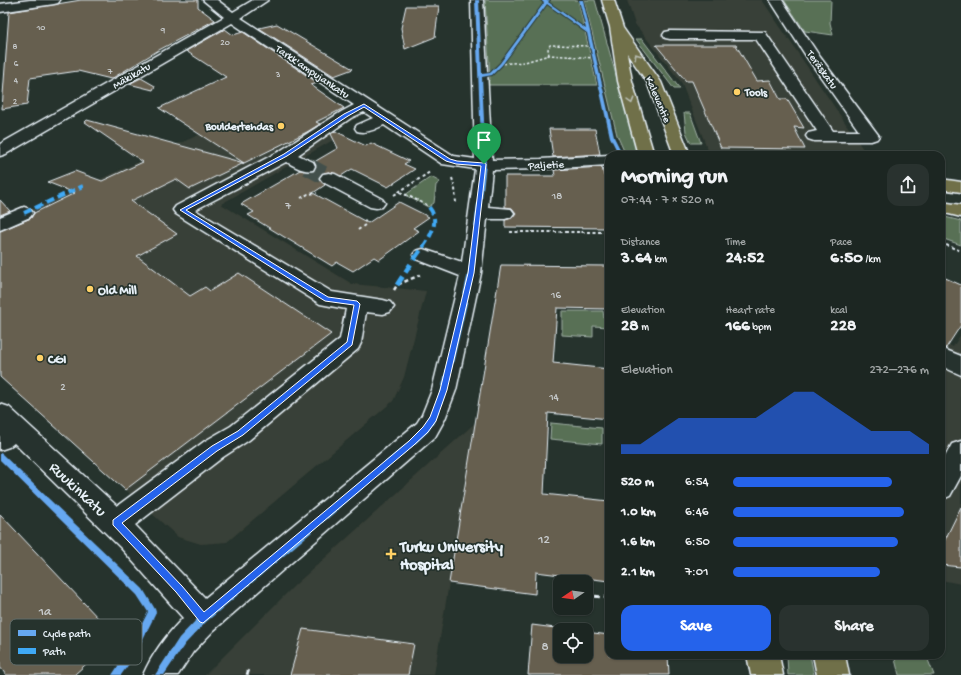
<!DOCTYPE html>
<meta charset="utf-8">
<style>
:root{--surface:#1c2622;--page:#29322f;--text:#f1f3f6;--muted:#a0a5a5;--line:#3a4340;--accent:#2563eb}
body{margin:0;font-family:"Gochi Hand",sans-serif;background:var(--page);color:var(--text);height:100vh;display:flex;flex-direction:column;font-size:15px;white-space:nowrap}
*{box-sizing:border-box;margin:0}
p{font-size:13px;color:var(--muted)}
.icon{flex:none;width:22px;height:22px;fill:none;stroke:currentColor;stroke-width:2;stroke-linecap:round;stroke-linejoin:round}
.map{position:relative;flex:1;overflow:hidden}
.details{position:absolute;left:605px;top:151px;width:340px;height:508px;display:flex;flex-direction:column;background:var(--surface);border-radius:12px;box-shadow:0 1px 3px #0004,0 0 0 1px var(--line)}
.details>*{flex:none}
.needle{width:26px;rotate:257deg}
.tools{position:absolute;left:553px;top:575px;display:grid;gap:8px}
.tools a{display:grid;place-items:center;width:40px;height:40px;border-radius:8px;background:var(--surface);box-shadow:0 1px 3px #0004,0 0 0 1px var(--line);font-size:20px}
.pin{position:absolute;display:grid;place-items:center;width:34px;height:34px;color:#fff;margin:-41px -17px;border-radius:50% 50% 50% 0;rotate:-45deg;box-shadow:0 0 4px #0007}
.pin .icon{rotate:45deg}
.round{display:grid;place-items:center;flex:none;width:42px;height:42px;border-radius:12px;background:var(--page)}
.overview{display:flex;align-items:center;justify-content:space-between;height:68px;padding:0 16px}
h1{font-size:22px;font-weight:700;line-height:30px}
.figures{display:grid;grid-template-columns:repeat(3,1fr);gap:6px;height:68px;padding:4px 16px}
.figures div{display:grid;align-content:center}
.figures b{font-size:17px;font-weight:700}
.figures small{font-size:11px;font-weight:400}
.figures p{font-size:11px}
.chart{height:112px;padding:8px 16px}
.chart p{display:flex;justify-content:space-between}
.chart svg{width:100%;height:72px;margin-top:4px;fill:var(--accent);opacity:.7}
.cta{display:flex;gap:8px;margin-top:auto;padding:8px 16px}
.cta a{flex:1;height:46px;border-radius:12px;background:var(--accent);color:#fff;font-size:16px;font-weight:700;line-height:46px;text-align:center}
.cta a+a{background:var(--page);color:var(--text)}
ul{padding:0 16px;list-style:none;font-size:13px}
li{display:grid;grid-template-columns:64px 48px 1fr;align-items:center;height:30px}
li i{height:10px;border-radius:5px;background:var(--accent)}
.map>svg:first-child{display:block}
</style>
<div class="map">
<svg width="961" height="675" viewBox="0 0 961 675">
<rect width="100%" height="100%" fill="#26332d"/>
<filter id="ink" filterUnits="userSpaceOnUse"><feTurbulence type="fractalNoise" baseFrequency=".025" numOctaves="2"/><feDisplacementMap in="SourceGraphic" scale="8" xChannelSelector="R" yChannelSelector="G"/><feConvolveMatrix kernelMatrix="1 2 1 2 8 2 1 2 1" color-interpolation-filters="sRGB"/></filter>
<g filter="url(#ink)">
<!-- built -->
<path fill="#394037" d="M627,0h135l105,155h-148l-11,-5 -27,-68 -46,-58z
M310,85l48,32 -26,14 8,5 -119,68 131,80 74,7 -22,86 -11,24 -166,141 -26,2 -23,-7 -178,-160v-153z
M961,334v250l-20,-4v-239l12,6z
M475,423l-41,252h-229l90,-90z"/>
<!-- green -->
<path fill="#587054" stroke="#a0b0a6" d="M485,0h93l19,85h-111l4,-6z
M584,0h11l43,154 -14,-3 -7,-16z
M784,0h47l-1,23 3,12 -28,-4z
M636,39h6l38,50h-6z
M684,113h6l11,30h-10l-5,-11z
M431,177l9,5 -4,3 -2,18 -6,4 -23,-12z
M941,216l20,5v24l-20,-7z
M562,311h41l1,7h5v9l-16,-1v11l-31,-2z
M551,423l51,5v16l-52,-5z
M787,655h23l4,20h-26z
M894,655h32l8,20h-35z"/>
<!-- building -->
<path fill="#665f4f" stroke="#e8f1f8" d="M81,0h117v7l17,13 -56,30 -48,29 -33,-8 -48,7 -3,27 -25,4 7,-97z
M406,6h33l-4,31 -30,12 -4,-21z
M277,24l76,45 -19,7 -75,-48z
M225,29l8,6 10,-3 75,51 -7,2 33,23 -28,14 4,2 -13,8 -63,31 -85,-55 67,-31 -40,-26z
M656,45h80l21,36 13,-1 10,19h7l17,29 -10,-1 11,22 -84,-1 -29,-67h-6z
M141,78l14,8 -2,4 -24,-6z
M87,120l157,43 -54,26 -14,-10 -45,22 46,33 -40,22 53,40 15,-9 5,4 29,-18 92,61 -206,156 -125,-113v-146l31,-13 3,-5 41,-20 -28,-11 28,-11 27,10 41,-19 -58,-40z
M549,129h46l5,25 -47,3z
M335,131l31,15 5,-3 38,18 -5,3 11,5 -27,18 -36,-18 -11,7 -12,-4 -6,1 -5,5 7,7 -12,8 55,30 31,-21 30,15 -16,11 6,3 -40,29 -5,-3 -21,14 -16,-9 -5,4 -84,-51 6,-3 -13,-8 59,-34 9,2 5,-1 2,-4 -2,-5 24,-14 -7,-14z
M602,167l2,9h5v52l-104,-1v-7l7,-2 4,-5 -4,-5 -7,-1v-31h50l-1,-6z
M0,200l10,11 -10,4z
M501,265l108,1v43l-52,-1 -4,55 56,6v50l-61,-6 -4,81 65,7v80l-73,-9 -1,22 -86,-11z
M941,276l20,9v40l-15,23 -5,-1z
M961,507v60l-20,-2v-17z
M0,514l116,123 -42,38h-68l-6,-8z
M532,625l39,5h-11v26h26v-24l23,3v20h59l1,20h-141z
M303,629l111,15 -6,31h-118z"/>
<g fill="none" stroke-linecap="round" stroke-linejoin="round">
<!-- minor-tunnel -->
<path stroke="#43504b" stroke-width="18" stroke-dasharray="18 8" stroke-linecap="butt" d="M307,166l22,12"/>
<!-- minor casing -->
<g stroke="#e8f1f8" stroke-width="3">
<path id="minor" d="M30,0h30l-2,3 -4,1 -54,8v-8z
M203,0h14l16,12 20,-12h15l-27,18 213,138 21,3 -4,-159h12l9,160 49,-1 68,-4v10l-68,4 -49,1 -4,37 23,2 3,4 -3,4 -6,2h-18l-6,54 -25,117 -11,29 -10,18 -221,193 -21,22 -15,23h-35c9,-21 24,-41 40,-57l-62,-70 -107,-105 -5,4 -9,3v-46l9,3 108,99 88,-65 26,-15 109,-87 6,-30 -26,-5 -144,-90 -3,-4 3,-4 104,-55 61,-39 13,-7 -122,-82 -226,131 -6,2v-12l224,-127zM364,112l9,6 -16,7 -2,3 2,3c10,3 18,-2 27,-6l58,39 33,5 -13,93 -39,-13 -7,2 -3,4 3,4 44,17 -28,114 -10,25 -5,8 -212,175 -70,-73 88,-68 26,-17 109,-91 3,-6 5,-31 17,2 7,-2 4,-5 -4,-5 -7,-2 -51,-8 -137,-82 91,-48c9,4 17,10 27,8l2,-4 -2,-4 -15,-7 53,-37z
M770,0h12l38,57 59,79 -2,3 -6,2h-57l-6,-2 -2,-3 2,-3 9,-2 -61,-92h-86l-5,-1 -2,-3 2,-3 5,-1 95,1 68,99h26l-51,-72z
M329,173l6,1 47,25 3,4 -3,4 -6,1 -6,-1 -47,-25 -3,-4 3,-4z
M24,207l6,2 3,4 -3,4 -30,13v-13z
M941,348l20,8v19l-20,-9z
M961,441v35l-11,20 -9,4v-36l11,-20z"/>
</g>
<!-- major casing -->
<g stroke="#e8f1f8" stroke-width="3">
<path id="major" d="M602,0h12l9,28 38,54 29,73h-16l-27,-73 -20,-29 5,28 22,74h-16l-20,-74 -8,-54z
M941,179l20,3v10l-20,-3z
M941,202l20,3v12l-20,-5z
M747,655h32l4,20h-32z
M813,655h32l4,20h-32z"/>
</g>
<!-- path-far3 -->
<path stroke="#e8f1f8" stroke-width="1.5" stroke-dasharray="2.5 2" stroke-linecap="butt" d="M549,55l-1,-6 2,-4 42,1
M499,64l26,-2 24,-7 46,3"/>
<!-- path-far2 -->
<path stroke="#e8f1f8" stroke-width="2" stroke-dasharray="3 2.5" stroke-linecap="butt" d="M452,178l3,10 1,16
M400,192l27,13
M394,195l36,-23
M301,198l7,-4 9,-1
M358,230l7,-5v-6
M510,232h99
M941,243l20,8"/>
<!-- path-far1 -->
<path stroke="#e8f1f8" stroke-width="2.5" stroke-dasharray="4 3" stroke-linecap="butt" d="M394,290l3,-5 23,-10"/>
<!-- path -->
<path stroke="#e8f1f8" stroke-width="3" stroke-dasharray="5 4" stroke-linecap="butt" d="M586,595l23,3
M247,675l2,-6"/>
<!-- minor -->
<use href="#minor" fill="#26332d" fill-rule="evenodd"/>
<!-- major -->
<use href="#major" fill="#70704a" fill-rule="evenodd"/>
<!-- quiet-far1 -->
<path stroke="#3fa9f5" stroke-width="4" stroke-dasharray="8 4" stroke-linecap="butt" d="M24,213l59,-27
M416,257c11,-16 28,-35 11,-52"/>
<!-- quiet -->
<path stroke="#3fa9f5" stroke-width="5" stroke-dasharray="10 5" stroke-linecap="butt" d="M397,285l19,-29"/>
<!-- cycleway casing -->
<g stroke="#26332d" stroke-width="2">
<path id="cycleway" d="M475,0h4l3,74 8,-1 10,-10 44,-60 -3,-3h9l-2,2 38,27 -7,-29h4l31,137 6,12 5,6h-4l-5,-6 -6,-12 -23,-104 -40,-29 -45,61 -10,10 -10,2 4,87 -12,109 -27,117 -12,31 -7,11 -14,13 -208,177 -21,22 -21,31h-9l24,-37 21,-22 210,-175 14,-13 6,-10 11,-28 27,-117 14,-109z
M0,453l2,1 141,135 12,20 1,3 -1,3 -21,42 -13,18h-9l16,-24 20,-39 -11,-17 -137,-135z"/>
</g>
<!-- cycleway -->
<use href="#cycleway" fill="#66a8f1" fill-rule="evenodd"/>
</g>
<!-- one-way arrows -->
<defs><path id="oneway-chevron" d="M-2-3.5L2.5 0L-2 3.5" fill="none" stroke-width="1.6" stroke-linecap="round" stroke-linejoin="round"/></defs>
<g stroke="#b8bdb2">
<use href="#oneway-chevron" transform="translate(637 56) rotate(-124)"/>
<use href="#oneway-chevron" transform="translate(631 101) rotate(74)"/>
</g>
</g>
<!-- route -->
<path fill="#2563eb" stroke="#fff" fill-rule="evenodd" d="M364,104l86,55 7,2 27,2 2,1 -12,109 -27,117 -11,31 -8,11 -14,13 -211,178 -3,-1 -24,-30 -63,-67v-5l99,-74 26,-15 109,-89 7,-37 -29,-4 -145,-91 104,-56 60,-40zM364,107l82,54 10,3 25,2 -13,107 -28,117 -10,27 -7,10 -14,14 -205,171 -22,-26 -60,-63 95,-72 26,-16 109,-90 8,-41 -3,-3 -29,-4 -142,-87 101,-54 61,-40z"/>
<!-- markers -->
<g fill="#ffd166" stroke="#26332d" stroke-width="1.5">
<circle cx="737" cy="92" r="4"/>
<circle cx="281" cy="126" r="4"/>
<circle cx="90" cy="289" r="4"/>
<circle cx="40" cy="358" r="4"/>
<path d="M389 548h4v4h4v4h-4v4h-4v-4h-4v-4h4z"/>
</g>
<g text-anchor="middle" stroke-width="3.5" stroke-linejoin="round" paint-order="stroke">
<!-- far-number labels -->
<g font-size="9" fill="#c8ccce">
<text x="41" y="30">10</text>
<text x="163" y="33">9</text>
<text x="225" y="45">20</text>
<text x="15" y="49">8</text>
<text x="16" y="66">6</text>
<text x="110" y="74">7</text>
<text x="278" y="77">3</text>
<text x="16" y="83">4</text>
<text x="15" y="104">2</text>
</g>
<!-- far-street labels -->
<g font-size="11" fill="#e8f1f8" stroke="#26332d">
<text transform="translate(823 69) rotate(54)" y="4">Teräskatu</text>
<text transform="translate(313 71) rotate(34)" y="4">Tarkk'ampujankatu</text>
<text transform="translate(131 75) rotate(-30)" y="4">Mäkikatu</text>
<text transform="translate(659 99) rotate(67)" y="4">Kalevantie</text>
<text transform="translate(546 164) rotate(-2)" y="4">Paljetie</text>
</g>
<!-- far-poi labels -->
<g font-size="11" font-weight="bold" fill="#e8f1f8" stroke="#26332d" text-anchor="start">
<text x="745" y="96">Tools</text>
<text x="273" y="130" text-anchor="end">Bouldertehdas</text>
</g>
<!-- number labels -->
<g font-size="11" fill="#c8ccce">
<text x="557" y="199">18</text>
<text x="288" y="209">7</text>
<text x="556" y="298">16</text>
<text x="63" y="390">2</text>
<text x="554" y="400">14</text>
</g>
<!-- poi labels -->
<g font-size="13" font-weight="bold" fill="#e8f1f8" stroke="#26332d" text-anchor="start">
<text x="98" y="294">Old Mill</text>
<text x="48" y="363">CGI</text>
</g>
<!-- near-number labels -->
<g font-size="13" fill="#c8ccce">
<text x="544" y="543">12</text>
<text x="45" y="615">1a</text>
<text x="545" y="650">8</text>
</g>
<!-- near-street labels -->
<g font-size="16" fill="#e8f1f8" stroke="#26332d">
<text transform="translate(79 488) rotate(43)" y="6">Ruukinkatu</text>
</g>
<!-- near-poi labels -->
<g font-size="16" font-weight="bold" fill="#e8f1f8" stroke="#26332d" text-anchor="start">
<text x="400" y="551">Turku University<tspan x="400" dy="18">Hospital</tspan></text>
</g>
</g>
<!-- legend -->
<rect x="10" y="619" width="132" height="46" rx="6" fill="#26332d" stroke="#606c6a" stroke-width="1"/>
<rect x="18" y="630" width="18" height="6" fill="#66a8f1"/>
<rect x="18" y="648" width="18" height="6" fill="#3fa9f5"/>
<g font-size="11" fill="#e8f1f8">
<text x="43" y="637">Cycle path</text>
<text x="43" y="655">Path</text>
</g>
</svg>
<div class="tools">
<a><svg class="needle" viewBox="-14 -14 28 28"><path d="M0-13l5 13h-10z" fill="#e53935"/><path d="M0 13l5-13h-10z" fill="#a0a5a5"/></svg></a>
<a><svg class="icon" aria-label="locate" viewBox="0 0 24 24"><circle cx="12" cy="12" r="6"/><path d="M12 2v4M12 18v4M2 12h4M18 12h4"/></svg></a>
</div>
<div class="pin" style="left:484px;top:164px;background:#1e9e55"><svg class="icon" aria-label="arrive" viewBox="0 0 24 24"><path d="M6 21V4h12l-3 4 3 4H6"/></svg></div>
<section class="details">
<div class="overview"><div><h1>Morning run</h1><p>07:44 · 7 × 520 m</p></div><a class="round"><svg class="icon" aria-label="share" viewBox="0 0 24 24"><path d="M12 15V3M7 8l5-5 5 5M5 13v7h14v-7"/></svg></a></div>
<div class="figures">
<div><p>Distance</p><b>3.64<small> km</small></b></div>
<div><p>Time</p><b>24:52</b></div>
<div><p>Pace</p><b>6:50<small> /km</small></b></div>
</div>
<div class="figures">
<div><p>Elevation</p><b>28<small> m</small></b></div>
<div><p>Heart rate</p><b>166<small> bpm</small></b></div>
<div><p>kcal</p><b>228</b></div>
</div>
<div class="chart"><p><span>Elevation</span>272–276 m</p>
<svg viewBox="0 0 160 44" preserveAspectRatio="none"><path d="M0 44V38L10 38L20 30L30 22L40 22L50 22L60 22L70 22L80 14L90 6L100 6L110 14L120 22L130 30L140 30L150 30L160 38V44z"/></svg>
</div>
<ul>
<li><b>520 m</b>6:54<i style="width:81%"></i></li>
<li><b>1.0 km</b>6:46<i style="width:87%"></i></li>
<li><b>1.6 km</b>6:50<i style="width:84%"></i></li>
<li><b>2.1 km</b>7:01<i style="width:75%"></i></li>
</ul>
<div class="cta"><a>Save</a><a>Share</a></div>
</section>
</div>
